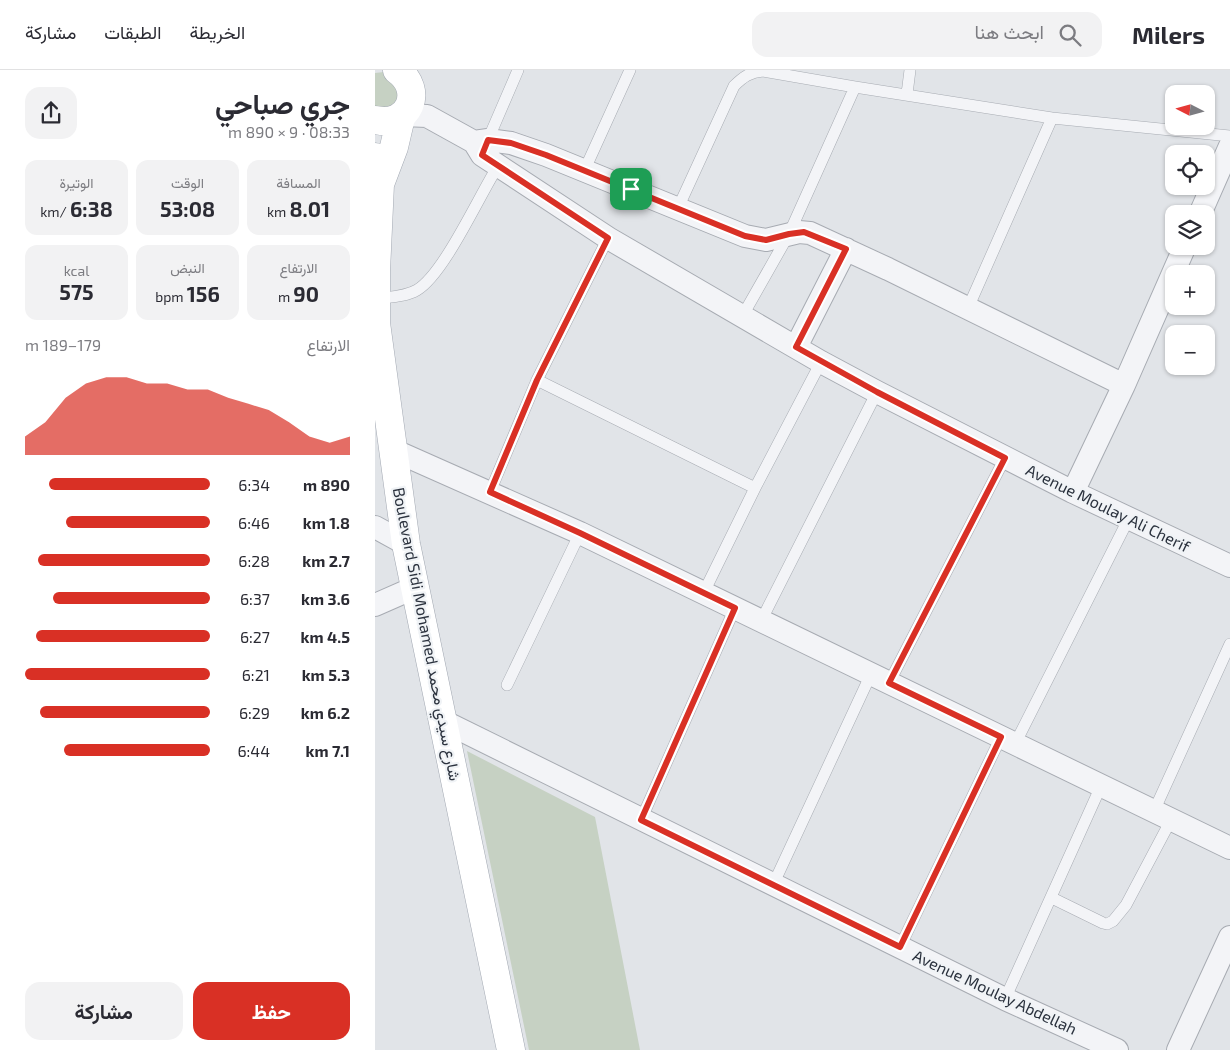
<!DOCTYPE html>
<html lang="ar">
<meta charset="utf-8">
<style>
:root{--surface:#fff;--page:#f2f2f3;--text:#2b2b33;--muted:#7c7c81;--line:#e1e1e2;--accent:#d93025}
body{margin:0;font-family:"Exo 2",Vazirmatn,sans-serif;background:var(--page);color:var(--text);direction:rtl;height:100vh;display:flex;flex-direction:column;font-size:19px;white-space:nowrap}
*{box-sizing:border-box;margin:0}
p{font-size:16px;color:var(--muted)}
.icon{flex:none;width:28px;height:28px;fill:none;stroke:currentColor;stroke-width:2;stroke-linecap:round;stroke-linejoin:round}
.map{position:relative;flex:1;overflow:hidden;direction:ltr}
.side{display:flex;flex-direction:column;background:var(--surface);width:375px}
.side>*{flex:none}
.needle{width:32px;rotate:276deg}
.tools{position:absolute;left:790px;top:15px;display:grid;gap:10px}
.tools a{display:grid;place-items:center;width:50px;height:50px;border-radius:10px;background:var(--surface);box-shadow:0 1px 4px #0004;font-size:25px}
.pin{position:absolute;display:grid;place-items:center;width:42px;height:42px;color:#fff;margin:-21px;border-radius:10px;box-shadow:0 2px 8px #0006}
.round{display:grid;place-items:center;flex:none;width:52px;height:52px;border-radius:15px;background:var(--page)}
.headline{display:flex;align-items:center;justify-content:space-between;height:85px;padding:0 25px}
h1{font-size:28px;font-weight:700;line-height:38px}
.metrics{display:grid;grid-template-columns:repeat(3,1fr);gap:8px;height:85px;padding:5px 25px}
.metrics div{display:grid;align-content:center;border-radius:12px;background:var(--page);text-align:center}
.metrics b{font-size:21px;font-weight:700}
.metrics small{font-size:14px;font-weight:400}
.metrics p{font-size:14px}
.chart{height:140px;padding:10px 25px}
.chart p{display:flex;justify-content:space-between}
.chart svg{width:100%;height:90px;margin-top:5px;fill:var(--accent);opacity:.7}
.action{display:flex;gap:10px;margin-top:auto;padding:10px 25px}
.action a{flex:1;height:58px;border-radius:15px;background:var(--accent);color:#fff;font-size:20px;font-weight:700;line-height:58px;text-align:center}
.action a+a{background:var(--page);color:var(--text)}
ul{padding:0 25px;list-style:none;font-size:16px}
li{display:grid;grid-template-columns:80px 60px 1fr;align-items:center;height:38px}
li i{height:12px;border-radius:6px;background:var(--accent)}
header{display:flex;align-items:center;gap:30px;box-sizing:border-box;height:70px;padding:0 25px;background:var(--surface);border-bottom:1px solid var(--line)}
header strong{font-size:24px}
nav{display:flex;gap:28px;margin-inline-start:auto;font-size:18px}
.search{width:350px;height:45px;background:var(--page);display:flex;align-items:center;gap:12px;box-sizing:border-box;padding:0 18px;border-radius:15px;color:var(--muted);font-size:19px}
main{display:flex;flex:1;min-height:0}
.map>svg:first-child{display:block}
</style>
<header>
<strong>Milers</strong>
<div class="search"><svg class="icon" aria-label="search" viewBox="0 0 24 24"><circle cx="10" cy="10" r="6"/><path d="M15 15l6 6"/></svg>ابحث هنا</div>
<nav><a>الخريطة</a><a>الطبقات</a><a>مشاركة</a></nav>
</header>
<main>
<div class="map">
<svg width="855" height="980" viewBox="0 0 855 980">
<rect width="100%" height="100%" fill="#e1e4e8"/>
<!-- green -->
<path fill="#c6d1c3" d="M9,2h5l15,29 -29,14v-42z
M92,681l128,66 45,233h-111z"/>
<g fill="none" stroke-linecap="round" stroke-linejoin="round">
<!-- lane casing -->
<g stroke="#a7abb2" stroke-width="12">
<path id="lane" d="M532,24l3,-24
M112,72l31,-72
M210,99l45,-99
M303,138l56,-122c9,-9 16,-14 29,-15l92,16 197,31 178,18
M1,229c13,-2 29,-2 41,-9 27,-16 62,-94 81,-124
M593,238l84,-190
M368,245l46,-81 66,-147
M162,310l218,108
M115,422l47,-112 71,-142
M329,522l51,-104 66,-126
M386,551l116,-229
M514,613l116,-225
M132,615l73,-152
M640,674l114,-226
M779,741l76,-167
M266,750l94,-212
M398,815l98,-211
M677,828l51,25 4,1 6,-3 13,-16 45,-85
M525,877l101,-210
M630,929l96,-213"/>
</g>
<!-- street casing -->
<g stroke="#a7abb2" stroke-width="24">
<path id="street" d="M28,45l24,1 47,26 14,-2 23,3 35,12 199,81 21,4 33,-8 11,1 78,36 236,116
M99,72l8,13 126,83 213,124 56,30 196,100 157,74
M825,144l30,-68
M421,277l50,-98
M18,380l187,83 650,315
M698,422l51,-107 61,-139
M0,457l31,17
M0,535l41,-18
M68,651l562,278 112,51
M803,980l52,-113"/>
</g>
<!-- primary casing -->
<g stroke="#a2a8b2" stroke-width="29">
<path id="primary" d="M0,50c34,8 50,-30 22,-50
M0,87l5,27 -4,87v52l30,221 105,506
M5,114l14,-37 7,-30"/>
</g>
<!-- lane -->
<use href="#lane" stroke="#f3f4f7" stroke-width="11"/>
<!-- street -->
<use href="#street" stroke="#f3f4f7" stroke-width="22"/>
<!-- primary -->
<use href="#primary" stroke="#fff" stroke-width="28"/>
</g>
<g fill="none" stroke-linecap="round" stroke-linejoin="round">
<!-- route casing -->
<g stroke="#fff" stroke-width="10">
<path id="route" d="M113,70l23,3 35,12 199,81 21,4 23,-6 15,-2 42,17 -50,98 81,45 128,66 -116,225 112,54 -101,210 -259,-127 94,-212 -155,-75 -90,-41 47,-112 71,-142 -126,-83z"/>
</g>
<!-- route -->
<use href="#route" stroke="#d93025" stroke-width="6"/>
</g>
<g text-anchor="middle" stroke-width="4.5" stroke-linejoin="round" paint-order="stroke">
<!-- street labels -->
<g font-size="16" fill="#2b323e" stroke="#f0f3f6">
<text transform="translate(733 438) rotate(26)" y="6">Avenue Moulay Ali Cherif</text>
<text transform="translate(52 564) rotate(79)" y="6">Boulevard Sidi Mohamed شارع سيدي محمد</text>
<text transform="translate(620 922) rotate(25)" y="6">Avenue Moulay Abdellah</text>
</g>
</g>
</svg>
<div class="tools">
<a><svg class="needle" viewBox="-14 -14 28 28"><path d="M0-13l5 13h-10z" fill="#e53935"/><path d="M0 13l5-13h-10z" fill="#7c7c81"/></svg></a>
<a><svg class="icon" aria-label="locate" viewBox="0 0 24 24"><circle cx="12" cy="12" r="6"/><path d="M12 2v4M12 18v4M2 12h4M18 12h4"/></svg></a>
<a><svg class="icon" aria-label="layers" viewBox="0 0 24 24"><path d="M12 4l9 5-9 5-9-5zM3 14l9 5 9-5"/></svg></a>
<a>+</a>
<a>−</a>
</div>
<div class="pin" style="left:256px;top:119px;background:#1e9e55"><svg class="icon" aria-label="arrive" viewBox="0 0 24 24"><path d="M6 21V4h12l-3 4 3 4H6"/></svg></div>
</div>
<section class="side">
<div class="headline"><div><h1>جري صباحي</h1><p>08:33 · 9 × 890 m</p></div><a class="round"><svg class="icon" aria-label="share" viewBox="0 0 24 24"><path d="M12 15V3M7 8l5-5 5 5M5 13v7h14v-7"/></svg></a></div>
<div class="metrics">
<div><p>المسافة</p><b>8.01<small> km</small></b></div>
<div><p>الوقت</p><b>53:08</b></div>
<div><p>الوتيرة</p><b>6:38<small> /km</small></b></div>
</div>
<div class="metrics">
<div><p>الارتفاع</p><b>90<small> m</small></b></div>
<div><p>النبض</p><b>156<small> bpm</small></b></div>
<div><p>kcal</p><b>575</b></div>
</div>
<div class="chart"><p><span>الارتفاع</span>179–189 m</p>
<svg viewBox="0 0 160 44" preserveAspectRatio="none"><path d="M0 44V35L10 28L20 16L30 9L40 6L50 6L60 9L70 9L80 12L90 12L100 16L110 19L120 22L130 28L140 35L150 38L160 35V44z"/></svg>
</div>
<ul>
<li><b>890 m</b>6:34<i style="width:87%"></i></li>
<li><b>1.8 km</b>6:46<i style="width:78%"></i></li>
<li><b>2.7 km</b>6:28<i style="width:93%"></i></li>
<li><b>3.6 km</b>6:37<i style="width:85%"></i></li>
<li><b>4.5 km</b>6:27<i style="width:94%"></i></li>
<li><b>5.3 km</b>6:21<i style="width:100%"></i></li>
<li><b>6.2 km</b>6:29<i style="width:92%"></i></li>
<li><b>7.1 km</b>6:44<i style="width:79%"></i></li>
</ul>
<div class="action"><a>حفظ</a><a>مشاركة</a></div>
</section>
</main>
